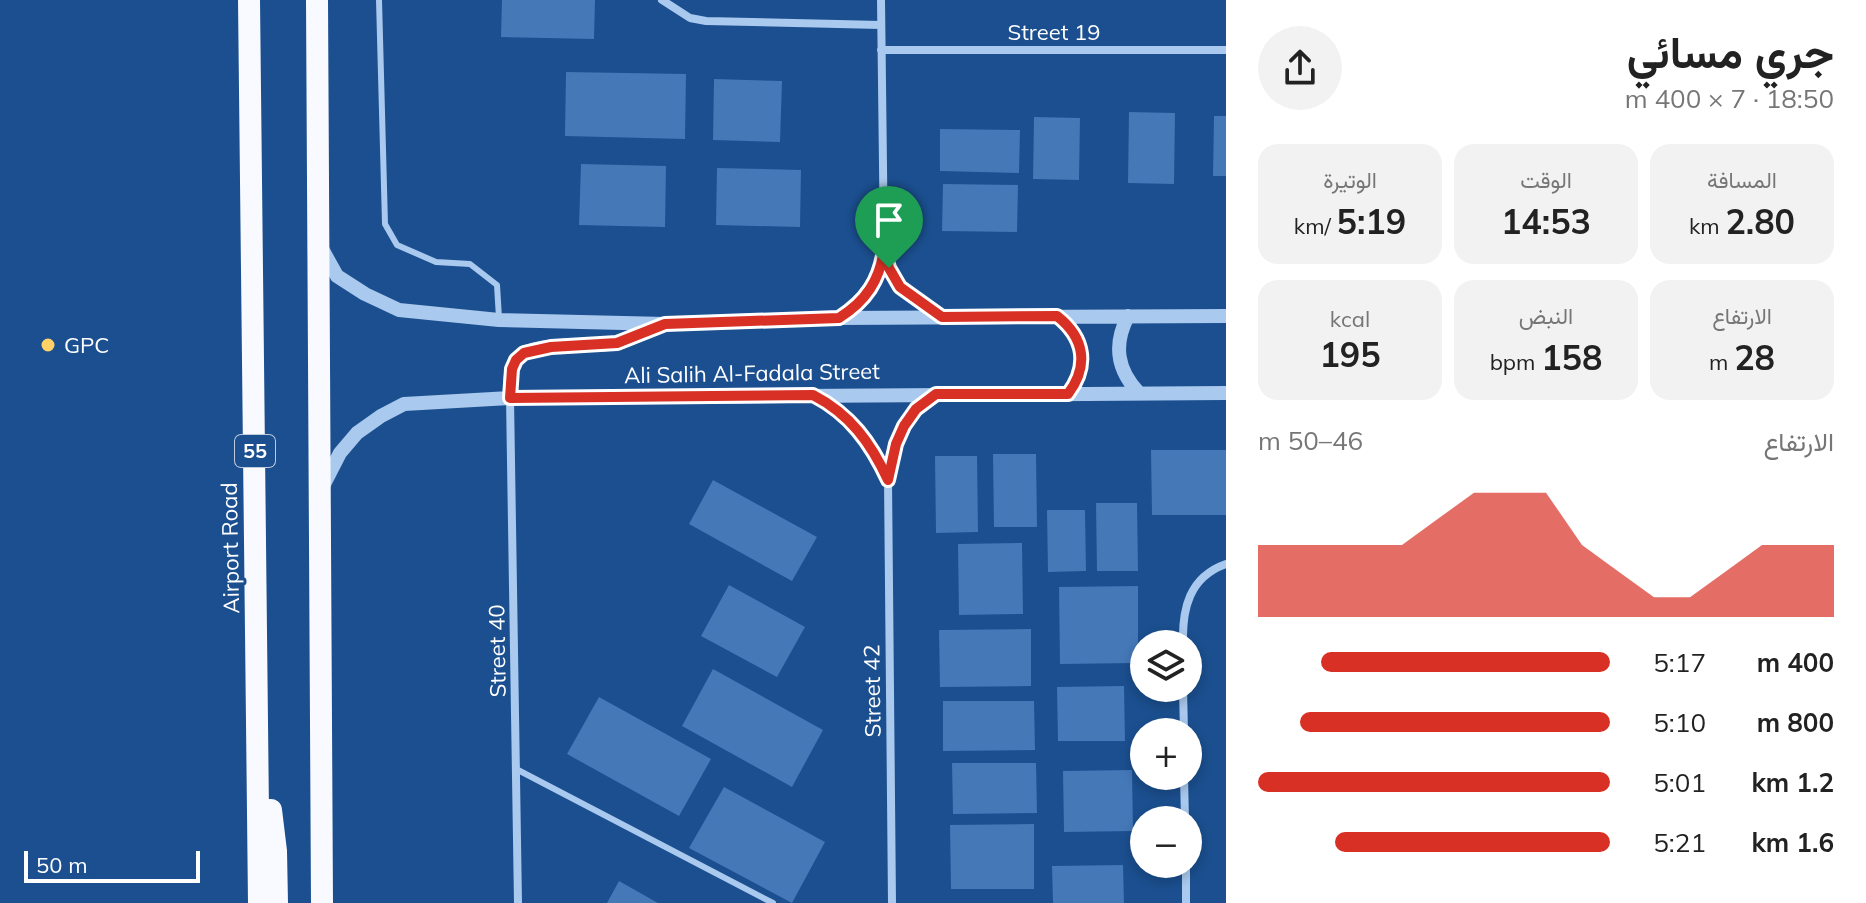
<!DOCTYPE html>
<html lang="ar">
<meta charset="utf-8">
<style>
:root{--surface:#fff;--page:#f2f2f2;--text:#222;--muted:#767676;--accent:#d93025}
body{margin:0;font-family:Mulish,Vazirmatn,sans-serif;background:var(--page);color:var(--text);direction:rtl;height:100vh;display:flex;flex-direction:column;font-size:30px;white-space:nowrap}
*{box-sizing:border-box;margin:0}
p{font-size:26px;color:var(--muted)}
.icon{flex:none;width:44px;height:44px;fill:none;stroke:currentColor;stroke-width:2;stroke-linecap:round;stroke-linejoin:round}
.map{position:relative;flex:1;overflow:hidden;direction:ltr}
.panel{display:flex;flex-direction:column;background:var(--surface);width:640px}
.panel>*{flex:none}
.controls{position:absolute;left:1130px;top:630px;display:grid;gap:16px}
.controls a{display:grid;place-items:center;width:72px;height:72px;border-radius:50%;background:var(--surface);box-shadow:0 4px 12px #0003;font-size:40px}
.scale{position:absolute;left:24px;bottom:20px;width:176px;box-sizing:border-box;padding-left:8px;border:4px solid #fff;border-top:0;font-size:22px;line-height:28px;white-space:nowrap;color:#fff;-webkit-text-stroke:6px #1b4f8f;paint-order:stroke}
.pin{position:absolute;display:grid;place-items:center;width:68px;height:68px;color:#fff;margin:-82px -34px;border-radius:50% 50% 50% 0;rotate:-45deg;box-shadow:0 0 8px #0007}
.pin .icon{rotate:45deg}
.round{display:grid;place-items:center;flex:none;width:84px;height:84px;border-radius:42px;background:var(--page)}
.overview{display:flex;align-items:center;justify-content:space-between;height:136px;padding:0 32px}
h1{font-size:44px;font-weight:700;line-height:60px}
.figures{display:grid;grid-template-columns:repeat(3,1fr);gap:12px;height:136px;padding:8px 32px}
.figures div{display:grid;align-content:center;border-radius:20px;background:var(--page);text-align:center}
.figures b{font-size:34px;font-weight:700}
.figures small{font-size:22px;font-weight:400}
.figures p{font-size:22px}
.chart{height:224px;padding:16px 32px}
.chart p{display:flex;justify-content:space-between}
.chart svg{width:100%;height:144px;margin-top:8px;fill:var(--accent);opacity:.7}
ul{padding:0 32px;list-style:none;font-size:26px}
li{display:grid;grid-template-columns:128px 96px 1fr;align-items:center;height:60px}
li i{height:20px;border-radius:10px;background:var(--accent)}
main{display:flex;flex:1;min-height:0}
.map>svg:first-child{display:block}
</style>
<main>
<section class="panel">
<div class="overview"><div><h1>جري مسائي</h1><p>18:50 · 7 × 400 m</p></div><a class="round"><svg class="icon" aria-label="share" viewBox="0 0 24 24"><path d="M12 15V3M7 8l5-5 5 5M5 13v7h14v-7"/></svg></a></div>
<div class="figures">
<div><p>المسافة</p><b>2.80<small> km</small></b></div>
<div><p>الوقت</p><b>14:53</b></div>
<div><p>الوتيرة</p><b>5:19<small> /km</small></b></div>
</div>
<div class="figures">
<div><p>الارتفاع</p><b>28<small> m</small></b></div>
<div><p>النبض</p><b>158<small> bpm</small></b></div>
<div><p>kcal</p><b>195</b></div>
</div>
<div class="chart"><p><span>الارتفاع</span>46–50 m</p>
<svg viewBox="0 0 160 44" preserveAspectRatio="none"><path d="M0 44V22L10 22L20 22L30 22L40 22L50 14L60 6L70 6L80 6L90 22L100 30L110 38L120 38L130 30L140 22L150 22L160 22V44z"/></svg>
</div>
<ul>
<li><b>400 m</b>5:17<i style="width:82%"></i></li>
<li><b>800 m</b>5:10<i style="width:88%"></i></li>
<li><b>1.2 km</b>5:01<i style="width:100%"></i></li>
<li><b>1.6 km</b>5:21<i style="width:78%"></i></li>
</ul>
</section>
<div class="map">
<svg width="1226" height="903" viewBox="0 0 1226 903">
<rect width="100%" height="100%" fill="#1b4f8f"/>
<!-- building -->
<path fill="#4478b7" d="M502,0h93l-1,39 -93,-2z
M566,72l120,2 -1,65 -120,-3z
M714,79l68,2 -2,61 -67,-2z
M1129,112l46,1 -1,71 -46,-1z
M1214,116h12v60h-13z
M1034,117l46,1 -1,62 -46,-1z
M940,129l80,1 -1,43 -79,-2z
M581,164l85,2 -1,61 -86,-2z
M717,168l84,2 -1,57 -84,-2z
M943,184l75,1 -1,47 -75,-1z
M1151,450h75v65h-74z
M993,454h43l1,73h-43z
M935,456h42l1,76 -42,1z
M713,480l104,57 -25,44 -103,-57z
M1096,503h41l1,68h-41z
M1047,510h38l1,61 -38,1z
M1022,543l1,71 -64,1 -1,-71z
M729,585l76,42 -28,50 -76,-41z
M1138,586v77l-78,1 -1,-77z
M1031,629v57l-91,1 -1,-57z
M713,669l110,61 -31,57 -110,-61z
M1124,686l1,55h-67l-1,-54z
M599,697l112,62 -32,57 -112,-62z
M943,701h91l1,49 -92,1z
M952,763h84l1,50 -84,1z
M1132,770l1,61 -69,1 -1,-61z
M724,787l101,55 -33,61 -103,-55z
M1034,824v65h-83l-1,-64z
M1123,865l1,38h-71l-1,-37z
M619,881l39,22h-51z"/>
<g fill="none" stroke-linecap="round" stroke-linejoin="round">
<!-- service -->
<path stroke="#a9c9ee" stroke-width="6" d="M379,0l6,224 12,21 39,17 34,2 27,21 2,33
M518,770l255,133"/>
<!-- minor -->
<path stroke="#a9c9ee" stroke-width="8" d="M662,0l28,18 16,3 175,4
M881,50h345
M886,253c6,32 28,46 54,63
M843,316c25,-16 37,-39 41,-67l-3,-249
M510,398l8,505
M821,399c32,17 52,47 67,80
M1183,644c-1,-35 6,-67 43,-80
M1183,688l1,44
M1184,776l1,44
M1186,864v39
M892,903l-4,-423c6,-36 17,-63 46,-85"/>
<!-- tertiary -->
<path stroke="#a9c9ee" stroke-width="14" d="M321,247l16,29 28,18 34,16 100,10 166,4 174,-6 387,-2
M1057,316c28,22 32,50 11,78
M1128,316c-15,29 -11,54 11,77
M510,398c1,-11 -1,-27 5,-37 14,-22 78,-13 102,-18 13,-3 27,-11 40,-16
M322,488l18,-35 17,-20 24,-17 23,-12 106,-6 716,-5"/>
<!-- trunk -->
<path stroke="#f8faff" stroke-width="22" d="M249,0l10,903
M317,0l5,903
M271,810l5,41 1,52"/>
</g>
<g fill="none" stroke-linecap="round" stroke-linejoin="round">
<!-- route casing -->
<g stroke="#fff" stroke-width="16">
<path id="route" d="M884,249l5,19 11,19 42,30 115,-1c28,22 32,50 11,78h-132l-20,15 -12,17 -8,18 -8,36c-17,-37 -38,-66 -75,-85l-303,3 2,-29 4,-9 8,-7 27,-6 66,-4 48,-19 174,-6c27,-17 41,-38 45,-69z"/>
</g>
<!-- route -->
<use href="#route" stroke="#d93025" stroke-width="10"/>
</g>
<!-- markers -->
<circle fill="#ffd166" stroke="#1b4f8f" stroke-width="3" cx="48" cy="345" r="8"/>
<g text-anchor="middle" stroke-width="6" stroke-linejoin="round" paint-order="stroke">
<!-- shield labels -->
<rect fill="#1b4f8f" stroke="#bbcadd" stroke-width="2" x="235" y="435" width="40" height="32" rx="6"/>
<g font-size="20" font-weight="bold" fill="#fff">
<text x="255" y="458">55</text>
</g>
<!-- street labels -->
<g font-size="22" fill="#fff" stroke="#1b4f8f">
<text x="1054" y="40">Street 19</text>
<text transform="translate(752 373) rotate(-1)" y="8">Ali Salih Al-Fadala Street</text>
<text transform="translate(230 548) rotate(-91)" y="8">Airport Road</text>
<text transform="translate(497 651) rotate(-91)" y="8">Street 40</text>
<text transform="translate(872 691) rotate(-91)" y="8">Street 42</text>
</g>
<!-- poi labels -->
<g font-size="22" fill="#fff" stroke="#1b4f8f" text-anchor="start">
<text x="64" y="353">GPC</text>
</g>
</g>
</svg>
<div class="controls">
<a><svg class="icon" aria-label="layers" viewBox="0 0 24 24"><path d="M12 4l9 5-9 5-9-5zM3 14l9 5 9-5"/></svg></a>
<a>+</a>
<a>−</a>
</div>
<div class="scale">50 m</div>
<div class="pin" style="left:889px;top:268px;background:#1e9e55"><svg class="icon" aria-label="arrive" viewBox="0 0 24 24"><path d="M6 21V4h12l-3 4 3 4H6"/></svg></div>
</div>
</main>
